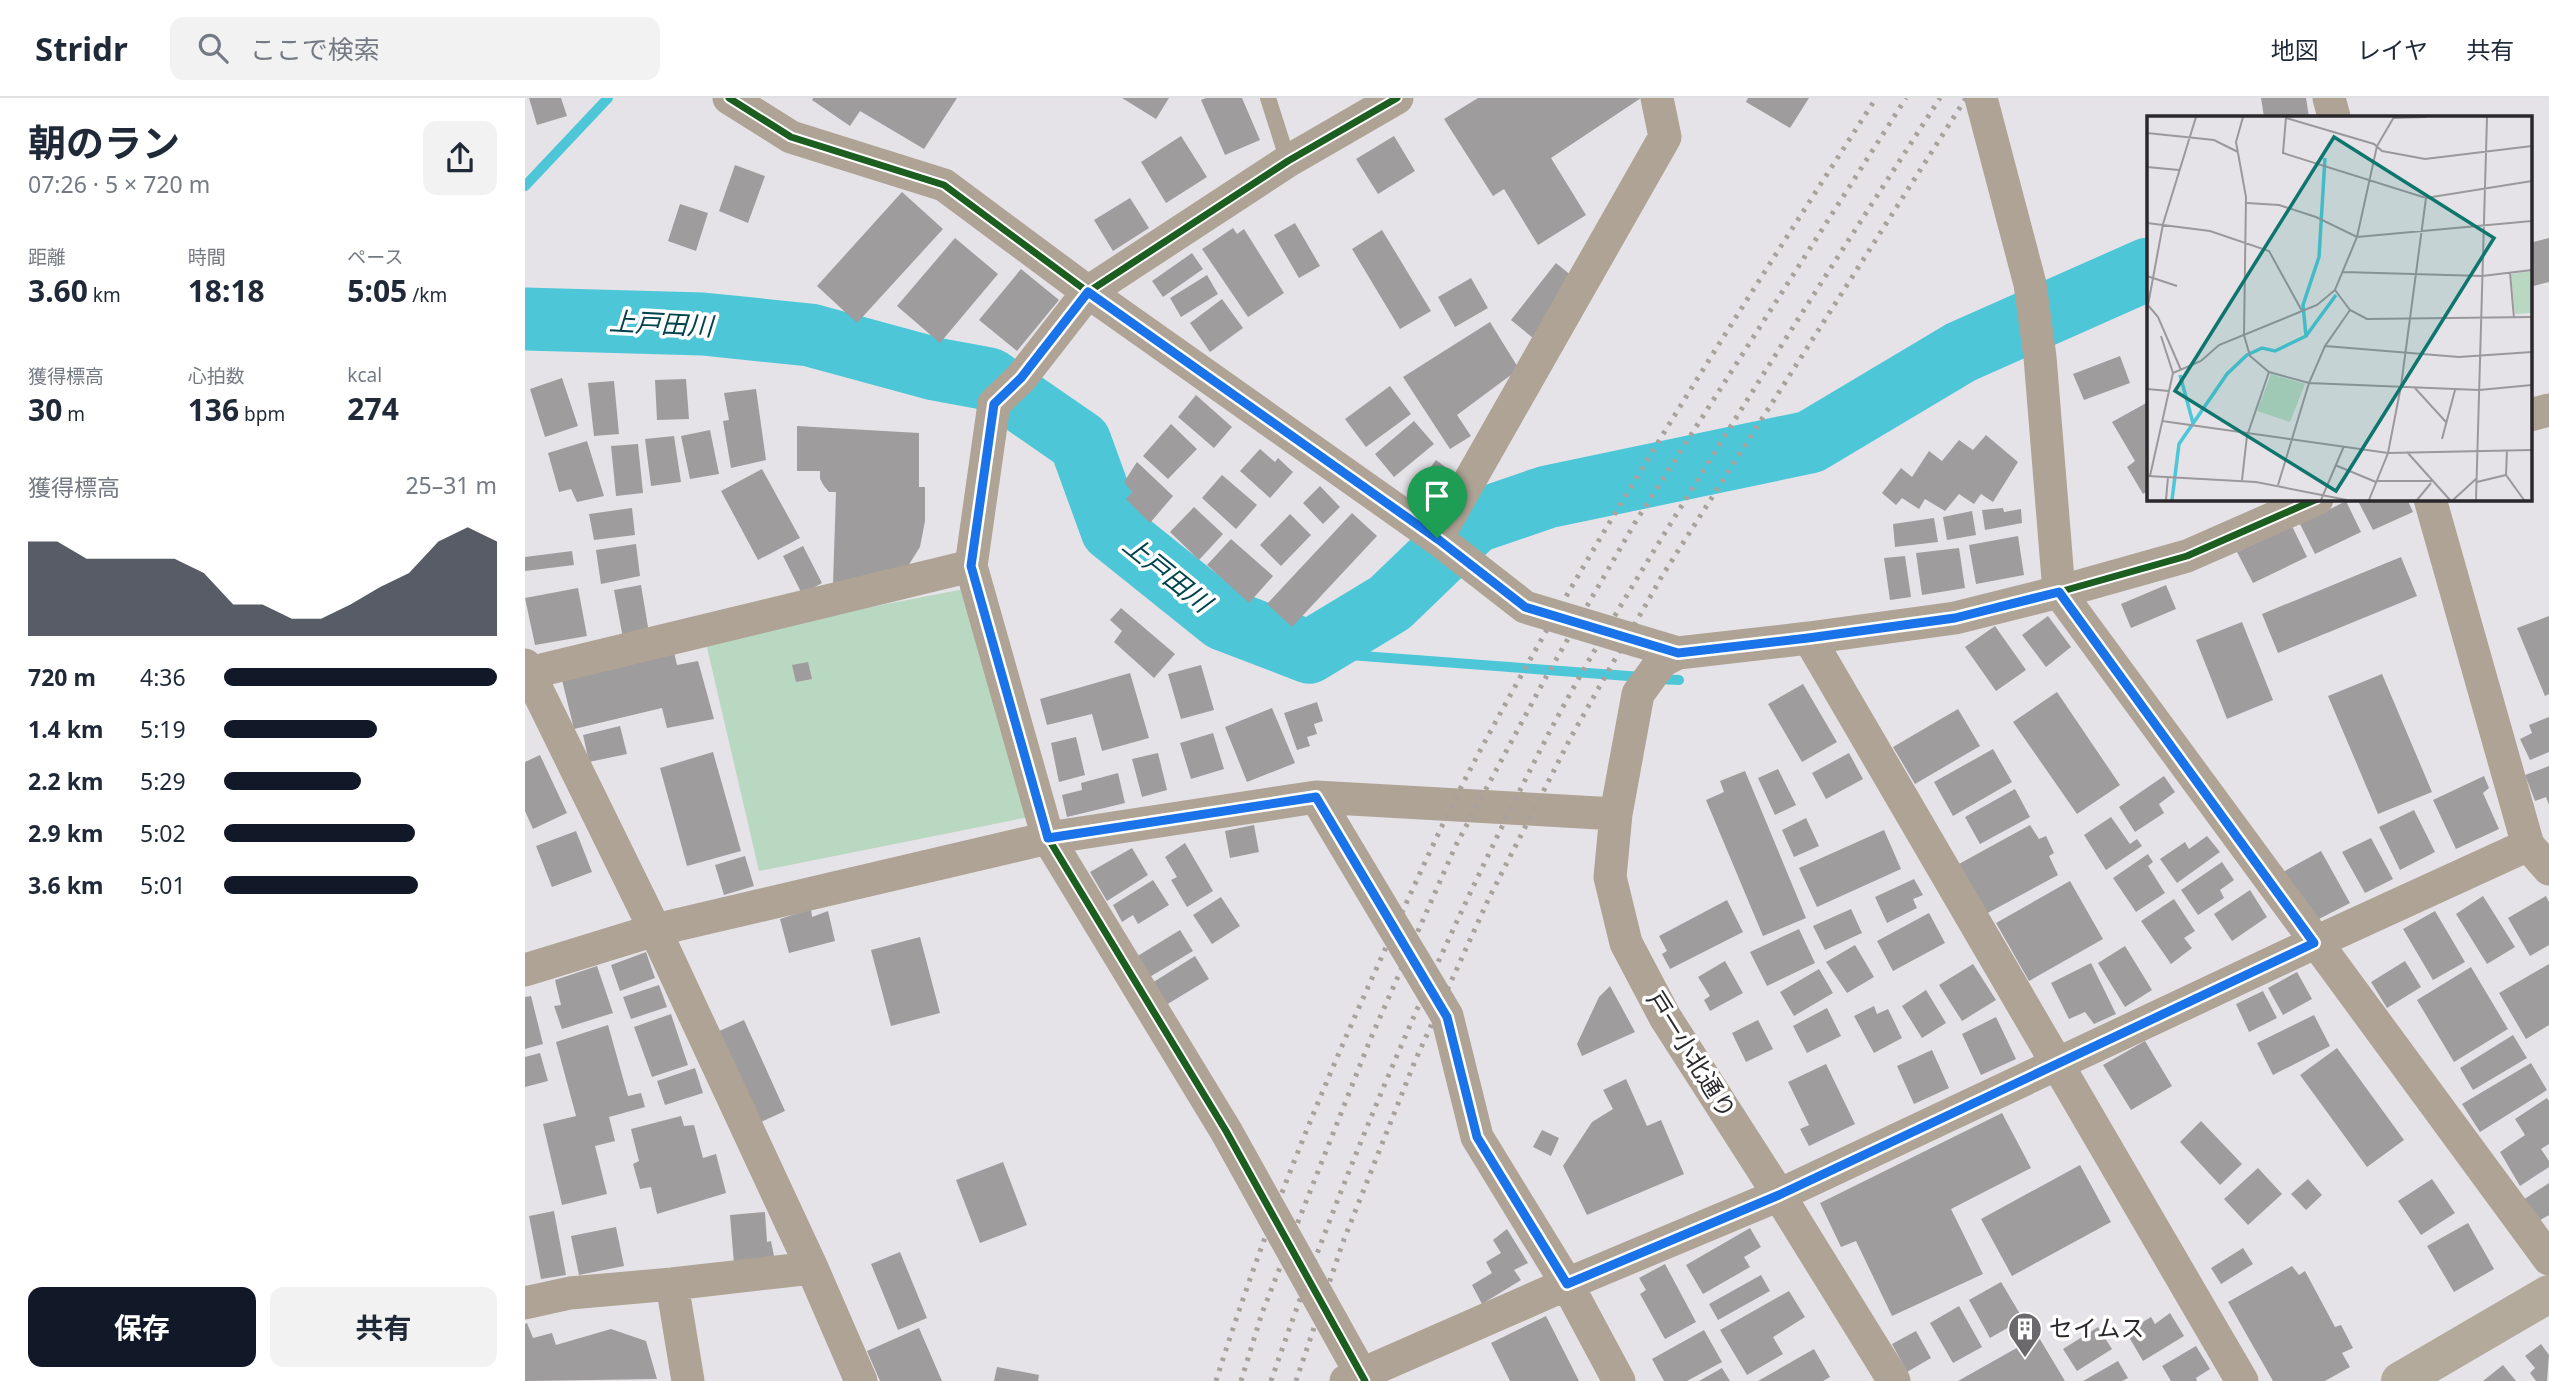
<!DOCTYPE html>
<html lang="ja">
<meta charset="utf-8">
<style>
:root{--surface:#fff;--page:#f2f2f3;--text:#1f2937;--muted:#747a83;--line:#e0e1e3;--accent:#111827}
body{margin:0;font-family:"Noto Sans","Noto Sans JP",sans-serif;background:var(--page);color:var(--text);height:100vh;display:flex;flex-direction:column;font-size:26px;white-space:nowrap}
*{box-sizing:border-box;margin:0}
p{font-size:23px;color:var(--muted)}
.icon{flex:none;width:38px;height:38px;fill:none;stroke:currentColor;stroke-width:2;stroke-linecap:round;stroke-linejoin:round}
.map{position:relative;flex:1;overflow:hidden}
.sheet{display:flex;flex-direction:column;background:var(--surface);width:525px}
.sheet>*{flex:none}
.pin{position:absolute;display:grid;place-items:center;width:60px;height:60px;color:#fff;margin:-72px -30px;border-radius:50% 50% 50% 0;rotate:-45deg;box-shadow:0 0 7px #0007}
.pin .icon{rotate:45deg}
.round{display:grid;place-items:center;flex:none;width:74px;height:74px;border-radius:14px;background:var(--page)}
.headline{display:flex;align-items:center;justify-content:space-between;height:119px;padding:0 28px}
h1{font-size:38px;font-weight:700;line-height:52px}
.stats{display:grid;grid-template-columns:repeat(3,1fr);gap:10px;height:119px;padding:7px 28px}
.stats div{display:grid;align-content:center}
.stats b{font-size:30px;font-weight:700}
.stats small{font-size:19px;font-weight:400}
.stats p{font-size:19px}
.chart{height:196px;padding:14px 28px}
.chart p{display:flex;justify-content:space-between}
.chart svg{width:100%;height:126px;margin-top:7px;fill:var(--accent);opacity:.7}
.button{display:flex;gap:14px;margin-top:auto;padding:14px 28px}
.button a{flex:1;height:80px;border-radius:14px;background:var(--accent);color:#fff;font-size:28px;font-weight:700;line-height:80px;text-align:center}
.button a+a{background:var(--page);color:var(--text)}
ul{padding:0 28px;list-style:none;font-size:23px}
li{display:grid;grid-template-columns:112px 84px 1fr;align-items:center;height:52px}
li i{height:18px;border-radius:9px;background:var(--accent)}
header{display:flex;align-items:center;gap:42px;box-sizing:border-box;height:98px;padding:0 35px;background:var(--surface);border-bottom:2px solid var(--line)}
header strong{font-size:33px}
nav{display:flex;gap:38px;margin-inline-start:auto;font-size:24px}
.search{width:490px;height:63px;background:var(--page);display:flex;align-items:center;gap:18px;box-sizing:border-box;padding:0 24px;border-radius:14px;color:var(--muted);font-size:26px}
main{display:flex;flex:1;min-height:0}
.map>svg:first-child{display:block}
</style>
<header>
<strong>Stridr</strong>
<div class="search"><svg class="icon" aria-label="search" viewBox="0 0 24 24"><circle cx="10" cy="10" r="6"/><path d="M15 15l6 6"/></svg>ここで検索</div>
<nav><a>地図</a><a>レイヤ</a><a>共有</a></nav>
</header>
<main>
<section class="sheet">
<div class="headline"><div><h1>朝のラン</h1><p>07:26 · 5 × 720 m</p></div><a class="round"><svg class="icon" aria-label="share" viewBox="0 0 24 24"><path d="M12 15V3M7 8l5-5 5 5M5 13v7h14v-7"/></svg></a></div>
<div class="stats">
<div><p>距離</p><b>3.60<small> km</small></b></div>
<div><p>時間</p><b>18:18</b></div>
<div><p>ペース</p><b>5:05<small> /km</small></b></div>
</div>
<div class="stats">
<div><p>獲得標高</p><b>30<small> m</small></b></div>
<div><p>心拍数</p><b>136<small> bpm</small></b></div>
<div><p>kcal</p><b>274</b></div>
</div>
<div class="chart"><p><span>獲得標高</span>25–31 m</p>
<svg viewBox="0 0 160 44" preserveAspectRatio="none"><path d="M0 44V11L10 11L20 17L30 17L40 17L50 17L60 22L70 33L80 33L90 38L100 38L110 33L120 27L130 22L140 11L150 6L160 11V44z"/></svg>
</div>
<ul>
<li><b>720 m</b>4:36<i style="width:100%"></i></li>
<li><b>1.4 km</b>5:19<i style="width:56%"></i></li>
<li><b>2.2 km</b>5:29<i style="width:50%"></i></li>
<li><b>2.9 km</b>5:02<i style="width:70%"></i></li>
<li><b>3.6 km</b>5:01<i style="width:71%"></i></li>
</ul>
<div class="button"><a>保存</a><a>共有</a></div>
</section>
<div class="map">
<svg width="2024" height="1283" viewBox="0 0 2024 1283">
<rect width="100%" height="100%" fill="#e6e3e8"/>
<!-- green -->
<path fill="#b9d8c2" d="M439,491l65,228 -270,54 -54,-232z"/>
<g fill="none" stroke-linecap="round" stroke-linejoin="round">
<!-- stream -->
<path stroke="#4dc7d8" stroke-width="10" d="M0,88l83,-88
M784,554l333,25
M1133,581l21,1"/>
<!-- river -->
<path stroke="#4dc7d8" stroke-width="63" d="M0,221l178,5 107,11 125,34 54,10 91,63 32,88 111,89 86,33 81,-49 84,-81 73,-25 263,-55 151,-90 187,-83"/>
</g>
<!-- building -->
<path fill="#9f9c9e" d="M4,0h32l6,18 -30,9z
M288,0h144l-33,51 -64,-38 -10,15 -38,-26z
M597,0h47l-13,21z
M681,0h36l18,42 -35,15 -24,-55z
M953,0h163l-90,60 35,57 -48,30 -34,-56 -11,7 -49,-77z
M1223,0h61l-19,30 -44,-26z
M1736,0h45l3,19h-45z
M656,38l26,41 -41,26 -25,-41z
M869,38l21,35 -37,23 -22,-35z
M210,67l30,11 -17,47 -29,-12z
M377,94l41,37 -86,94 -40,-37z
M605,100l19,30 -36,23 -19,-31z
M155,106l28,9 -12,38 -28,-10z
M770,125l25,43 -21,12 -25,-43z
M708,130l4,6 7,-5 40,64 -36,24 -46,-68z
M857,132l49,81 -31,18 -48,-80z
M430,140l43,36 -58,69 -43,-37z
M2024,140v44l-19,5v-44z
M667,155l11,16 -40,28 -11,-16z
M1031,165l22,18 -45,57 -22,-18z
M496,171l38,31 -42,51 -38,-31z
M682,177l11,19 -37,23 -11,-19z
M946,180l17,30 -33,19 -17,-30z
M697,201l21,29 -33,24 -20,-29z
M965,224l29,47 -62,46 14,21 -21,13 -47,-72z
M1595,258l10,27 -46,17 -11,-26z
M37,280l16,48 -33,11 -15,-48z
M161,281l3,40 -32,1 -2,-40z
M89,283l5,53 -25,2 -6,-53z
M865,288l21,28 -45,33 -21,-28z
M231,291l10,71 -35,8 -8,-47 6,-1 -5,-27z
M671,297l36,32 -18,21 -36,-31z
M1623,304v89l-5,3 -16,-27 8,-6 -23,-39z
M889,323l20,23 -40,33 -19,-23z
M646,326l26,25 -29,30 -25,-23z
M272,328l122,7v54h6v34l-5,26 -12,19 -75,18 3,-92h-7l-5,-6 -4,-7v-8h-23z
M185,332l9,44 -29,5 -9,-43z
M1461,337l32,27 -25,40 -12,-8 -7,10 -15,-10 -14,17 -20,-12 -6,10 -17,-11 -6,7 -14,-12 19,-25 11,9 17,-26 13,10 17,-21 14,10z
M149,338l7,46 -30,4 -6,-47z
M62,343l17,55 -27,6 -6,-13 -12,3 -11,-39z
M113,346l5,49 -27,3 -5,-50z
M735,351l15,13 3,-4 15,14 -23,26 -30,-27z
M911,362l16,12 -12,17 -16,-13z
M612,364l36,34 -23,27 -24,-24 6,-7 -8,-10z
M237,371l38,69 -42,22 -37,-69z
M697,377l35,30 -21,24 -34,-31z
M795,388l20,21 -17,17 -20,-21z
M1832,401h50l6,13 -40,18z
M1821,403l15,31 -46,22 -15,-30z
M669,409l29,27 -24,26 -29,-28z
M107,410l3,27 -41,5 -5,-26z
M1478,410l1,4 17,-3 1,14 -37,7 -3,-20z
M1447,413l4,24 -29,5 -4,-23z
M827,415l25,23 -85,91 -25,-23z
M765,416l21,21 -30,31 -21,-21z
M1409,420l4,24 -43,5 -2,-23z
M1767,428l15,31 -54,26 -16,-31z
M1493,438l6,39 -48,9 -7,-39z
M706,441l42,37 -24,27 -42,-38z
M111,446l4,32 -39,8 -5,-34z
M278,448l19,37 -20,11 -19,-38z
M1434,450l6,40 -43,7 -6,-42z
M47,453l2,14 -49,6v-14z
M1380,458l6,41 -21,3 -6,-42z
M1876,459l16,39 -139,57 -16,-39z
M116,487l8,48 -26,5 -9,-48z
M1641,487l10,24 -45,19 -10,-24z
M53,490l9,48 -52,9 -10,-47z
M596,510l54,46 -21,24 -40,-36 8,-11 -12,-11z
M1523,518l23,31 -25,20 -24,-32z
M2024,518v78l-4,2 -28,-68z
M1717,524l31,78 -46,19 -31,-79z
M1470,528l31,44 -30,21 -31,-44z
M149,554l3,13 21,-4 16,58 -47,9 -5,-20 -88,21 -12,-49z
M283,564l4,17 -16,3 -4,-17z
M676,567l13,45 -33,9 -13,-45z
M605,575l19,65 -47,13 -10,-37 -45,11 -7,-26z
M1857,576l50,118 -54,22 -50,-118z
M1278,586l34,58 -35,20 -34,-58z
M1532,594l63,93 -43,29 -64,-92z
M792,604l6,19 -9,3 3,10 -10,3 3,9 -13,4 -13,-37z
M747,610l23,55 -48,19 -22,-55z
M1433,611l22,37 -65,38 -22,-37z
M2024,619v35l-19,8 -10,-21 12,-6 -3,-8z
M95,628l7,28 -38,8 -6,-27z
M688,635l11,36 -33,10 -11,-36z
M551,639l9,38 -26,7 -8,-39z
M1468,651l19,33 -59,34 -19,-34z
M188,654l28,99 -54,15 -27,-98z
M633,655l9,37 -25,7 -10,-38z
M1324,655l14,26 -37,20 -14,-26z
M15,657l27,58 -34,16 -8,-18v-49z
M2024,668v39l-3,-8 -11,4 -10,-26z
M1253,671l18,36 -21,10 -17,-37z
M1220,673l61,147 -43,18 -57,-136 18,-8 -4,-11z
M593,675l7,30 -58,14 -5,-22 20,-5 -1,-7z
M1639,678l11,16 -16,12 5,9 -29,19 -16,-25z
M1959,678l5,12 -6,5 16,36 -43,20 -23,-49z
M1490,691l15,28 -50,27 -15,-27z
M1889,712l21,42 -35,18 -21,-43z
M1586,719l19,27 7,-5 5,7 -36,24 -22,-35z
M1281,720l13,28 -25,11 -12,-27z
M729,727l5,27 -29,6 -5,-27z
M1505,727l9,14 7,-3 8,17 -5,3 9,19 -74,40 -27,-50z
M1359,732l17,39 -84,38 -18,-39z
M51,733l16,41 -40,15 -16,-41z
M1682,738l13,16 -43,31 -17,-24 25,-17 4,7z
M1846,740l22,41 -28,14 -23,-41z
M660,745l28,48 -26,16 -16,-27 6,-3 -12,-20z
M607,750l16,27 -41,26 -17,-29z
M1796,753l29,52 -31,16 -36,-47z
M1623,756l5,8 -5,4 17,27 -29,19 -23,-34z
M220,758l9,30 -30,9 -9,-30z
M1697,764l12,18 -14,10 4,8 -26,17 -17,-25z
M1389,781l9,16 -10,4 4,9 -30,15 -12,-26z
M628,782l16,25 -31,19 -5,-9 -11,7 -9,-17z
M1545,783l33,58 -74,42 -33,-58z
M1725,792l17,27 -35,24 -18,-27z
M1958,798l32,51 -28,17 -31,-50z
M2021,798l3,6v43l-19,11 -22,-38z
M696,799l19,29 -28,18 -19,-29z
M1649,801l21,32 -11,7 8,10 -21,16 -30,-43z
M1202,802l16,32 -73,37 -8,-15 5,-3 -8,-15z
M286,811l1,8 16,-6 7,30 -46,12 -9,-34z
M1326,811l11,24 -37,17 -12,-24z
M1910,813l30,51 -32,18 -30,-51z
M1404,815l16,30 -52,28 -16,-30z
M1274,831l16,34 -48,23 -17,-34z
M655,832l13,21 -45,27 -12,-21z
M395,839l20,76 -49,13 -20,-76z
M1330,847l19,32 -27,16 -21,-31z
M1600,848l27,44 -27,17 -27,-44z
M121,854l9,26 -35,13 -9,-26z
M670,858l14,23 -43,26 -14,-22z
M1200,863l18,32 -33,18 -6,-11 6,-4 -12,-19z
M1880,863l16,26 -34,21 -16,-26z
M1566,865l25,51 -22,10 -9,-12 -16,7 -18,-36z
M1448,866l23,36 -34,21 -23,-36z
M2024,866v61l-23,14 -27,-46z
M72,868l16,47 -51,16 -8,-23 7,-1 -6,-25z
M1946,869l37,62 -54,33 -37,-62z
M1294,871l14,24 -39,23 -14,-24z
M1772,874l15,27 -29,16 -15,-27z
M134,887l8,22 -36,12 -8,-22z
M1085,888l25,46 -53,24 -5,-12 22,-47z
M1401,892l20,33 -24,15 -20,-32z
M1738,893l14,27 -28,14 -13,-28z
M6,898l12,48 -18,5v-52z
M1349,908l3,8 11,-5 14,29 -28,15 -20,-37z
M1302,910l14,28 -34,17 -14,-27z
M146,916l17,51 -36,12 -18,-50z
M1789,917l16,31 -57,29 -16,-32z
M1471,919l20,42 -35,16 -19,-41z
M219,922l41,91 -26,12 -42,-91z
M1233,922l15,29 -27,13 -14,-29z
M83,927l20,71 13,-3 4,14 -36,10 6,24 -20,5 12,48 -45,11 -19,-81 33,-8 -20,-74z
M1988,937l14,23 -54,32 -13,-22z
M1620,943l27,45 -41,24 -28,-45z
M1812,950l67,92 -37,27 -67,-92z
M1407,952l17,38 -35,16 -17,-38z
M15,955l8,28 -23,6v-30z
M2006,965l16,27 -67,42 -18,-28z
M1301,966l29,60 -46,22 -9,-17 9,-4 -21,-43z
M170,970l8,25 -38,12 -8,-24z
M1101,981l21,47 14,-6 23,54 -97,41 -24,-49 29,-44 21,-13 -10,-19z
M2022,1000l2,3v43l-8,5 8,12v6l-29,19 -20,-34 25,-17 -10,-16z
M1477,1015l29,55 -80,41 32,65 -91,42 -36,-75 -15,6 -21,-44z
M156,1018l3,10 10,-1 9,33 13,-4 10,39 -69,21 -6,-27 -11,2 -7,-25 6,-3 -8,-32z
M1676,1023l41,43 -22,21 -40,-43z
M1017,1032l17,8 -8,18 -18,-9z
M478,1064l24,63 -47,18 -24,-63z
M1555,1067l31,57 -99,54 -31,-57z
M1733,1070l24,26 -34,31 -24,-26z
M1783,1081l14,16 -16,15 -15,-16z
M1907,1081l23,34 -34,22 -23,-34z
M2024,1085v32l-12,7 -14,-22z
M29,1113l12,64 -25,4 -12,-63z
M240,1114l2,30 4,-1 4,20 -41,3 -4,-49z
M1943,1125l26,46 -40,23 -27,-46z
M91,1129l8,39 -45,9 -8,-39z
M1225,1130l11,19 -17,10 6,10 -47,27 -17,-29z
M982,1131l21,34 -14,7 7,10 -39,24 -10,-19 20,-12 -6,-11 15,-9 -8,-13z
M1718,1150l10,16 -32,20 -10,-16z
M375,1154l27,66 -29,12 -27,-66z
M1140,1166l31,58 -31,17 -25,-45 6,-4 -7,-12z
M1767,1168l7,9 6,-4 30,56 6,-2 12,23 -11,5 8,14 -25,14h-52l-45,-79z
M1236,1177l9,16 -52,29 -9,-16z
M1476,1184l22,37 -33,19 -21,-38z
M1264,1193l16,26 -32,20 10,17 -36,21 -27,-45z
M1434,1208l23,41 -29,16 -23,-40z
M1645,1215l14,23 -41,25 -17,-29 25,-15 4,7z
M1021,1218l33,65h-69l-19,-38z
M2,1225l6,15 19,-5 4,12 55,-16 35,12 11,38 -132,2v-57z
M1573,1229l14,22 -35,22 -14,-22z
M394,1230l23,53h-62l-13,-30z
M1179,1232l18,32 -35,19h-23l-12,-22z
M1391,1233l15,27 -24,14 -15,-28z
M1513,1238l27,45h-107z
M2016,1246l8,11 -2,26h-11l-6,-8 5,-5 -10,-12z
M1671,1248l14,23 -14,9 1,3h-26l-9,-15z
M1289,1251l16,28 -7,4h-65z
M1593,1263l10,17 -6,3h-39z
M1978,1267l13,16h-33z
M472,1269l42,8 -1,6h-44z
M1197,1270l8,13h-31z"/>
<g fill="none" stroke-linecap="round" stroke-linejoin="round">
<!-- service -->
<path stroke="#aea394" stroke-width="16" d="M743,0l20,63"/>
<!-- minor -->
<path stroke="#aea394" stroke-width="33" d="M204,0l62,39 153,48 144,107 351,248 86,67 153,46 131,-15 146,-20 104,-26 128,-36 130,-57
M1456,0l49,186 10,73 19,235 490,667
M1804,0l5,19
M2005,317l19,-5
M1905,401l98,346 21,24
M912,440l228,-401 -8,-39
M1284,540l433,743
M1153,555l-16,8 -24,33 -22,120 -6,63 16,66 39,74 114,178 115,186
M0,567l130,265 157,338 49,113
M0,576l446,-108
M791,699l131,219 30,121 90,147 52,97
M0,872l130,-40 393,-92 268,-41 300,17
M147,1186l16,97
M0,1205l45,-10 102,-9 140,-16
M821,1283l221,-97 212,-89 535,-252 214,-98
M840,1283l-139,-250 -178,-293 -77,-272 23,-162 27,-26 67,-86 200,-131 109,-63"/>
<!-- secondary -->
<path stroke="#b3aa9c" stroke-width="38" d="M1875,1283l149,-87"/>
<!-- rail -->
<path stroke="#a9a29c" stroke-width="5" stroke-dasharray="3.5 7" stroke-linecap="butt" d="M691,1283c47,-150 107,-297 173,-440 27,-59 54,-120 84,-177 122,-230 263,-448 403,-666
M716,1283l21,-68 108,-273 86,-195 90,-168 90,-156 270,-423
M746,1283c77,-223 171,-440 279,-650 44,-83 94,-165 144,-245 80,-131 163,-259 246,-388
M771,1283l47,-139 72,-181 74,-163 82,-161 91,-161 304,-478"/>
<!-- cycleway casing -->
<g stroke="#fff" stroke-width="11">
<path id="cycleway" d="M204,0l62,39 153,48 144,107 351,248 86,67 153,46 131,-15 146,-20 104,-26 128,-36 130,-57
M840,1283l-139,-250 -178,-293 -77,-272 23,-162 27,-26 67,-86 200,-131 109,-63"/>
</g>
<!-- cycleway -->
<use href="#cycleway" stroke="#1b5e20" stroke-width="7"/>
</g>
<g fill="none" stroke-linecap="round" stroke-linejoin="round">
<!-- route casing -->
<g stroke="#fff" stroke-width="14">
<path id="route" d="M563,194l351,248 86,67 153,46 130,-15 147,-20 104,-26 255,351 -535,252 -212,89 -90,-147 -30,-120 -131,-220 -268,41 -77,-272 23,-162 27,-26z"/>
</g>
<!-- route -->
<use href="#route" stroke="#1a73e8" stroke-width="9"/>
</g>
<!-- icons -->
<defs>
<g id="building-pin" transform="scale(1.75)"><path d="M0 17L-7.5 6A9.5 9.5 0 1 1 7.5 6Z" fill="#6c696d" stroke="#fff"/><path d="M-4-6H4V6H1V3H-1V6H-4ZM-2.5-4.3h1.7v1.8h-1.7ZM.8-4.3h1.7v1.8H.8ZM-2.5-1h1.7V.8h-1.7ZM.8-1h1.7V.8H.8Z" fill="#fff"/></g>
</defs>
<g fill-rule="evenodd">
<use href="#building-pin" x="1500" y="1231"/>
</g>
<g text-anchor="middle" stroke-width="7" stroke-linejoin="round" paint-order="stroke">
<!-- street labels -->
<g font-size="24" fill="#2a282b" stroke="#fff">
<text transform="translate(1166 957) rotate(58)" y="8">戸一小北通り</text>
</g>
<!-- poi labels -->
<g font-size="24" fill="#2a282b" stroke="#fff" text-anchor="start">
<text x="1524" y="1239">セイムス</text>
</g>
<!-- water labels -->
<g font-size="26" font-style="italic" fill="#00434c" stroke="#fff">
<text transform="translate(136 226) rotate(3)" y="9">上戸田川</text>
<text transform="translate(642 476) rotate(39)" y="9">上戸田川</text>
</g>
</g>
<!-- overview -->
<g transform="translate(1622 18)">
<rect width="385" height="385" fill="#e6e3e8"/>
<path d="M385,155v42l-17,1 -4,-40zM124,258l34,10 -15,38 -33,-11z" fill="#b9d8c2"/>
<path fill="none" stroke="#4dc7d8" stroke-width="3.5" d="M159,220l30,-41M33,259l13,48M25,384l7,-56 48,-70 20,-19 15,-7 13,3 31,-15 -3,-31 16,-48 6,-99"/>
<path fill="none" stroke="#9b989c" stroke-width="2" d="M96,1l-7,25 10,55 -2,138 6,21 19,16 40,11 170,7 53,-5M139,1l-3,36 143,45 106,-17M139,2l88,26 8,7 43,8 107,-13M246,2l33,-1M0,17l67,7 24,12M0,51l32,3M100,87l32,2 37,12 41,20 175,-16M0,107l63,8 59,20 33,60M196,156l139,4 50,-6M363,157l4,45M0,160l30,10M188,174l15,20 17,9 165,-2M0,188l11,13 23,53M1,189l15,-81 33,-107M14,220l12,37M178,230l134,11 73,-5M267,271l32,35M0,273l22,2M15,305l226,32 144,-3M295,323l13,-49M260,336l43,48M188,349l41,17M359,359l1,-25M1,360l108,6 91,18M3,360l23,-103 28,-12 18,-16 98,-40 18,-15 22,-53 20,-91 17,-29M95,364l5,-44 22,-64M229,365h56M330,366l29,-7 18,25M131,369l31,-102 16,-37 25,-36M19,384l2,-23M174,384l23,-54M222,384l19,-47 13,-67 25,-188M270,384l14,-17M306,384l24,-22M329,384l11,-383"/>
<path fill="#0f766e" fill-opacity="0.15" stroke="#0f766e" stroke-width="3.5" d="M187,21l160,101 -158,253 -161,-100z"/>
<rect width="385" height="385" fill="none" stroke="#2a282b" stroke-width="3.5"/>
</g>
</svg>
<div class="pin" style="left:912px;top:440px;background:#1e9e55"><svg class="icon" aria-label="arrive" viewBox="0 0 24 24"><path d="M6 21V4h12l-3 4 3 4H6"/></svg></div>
</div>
</main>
